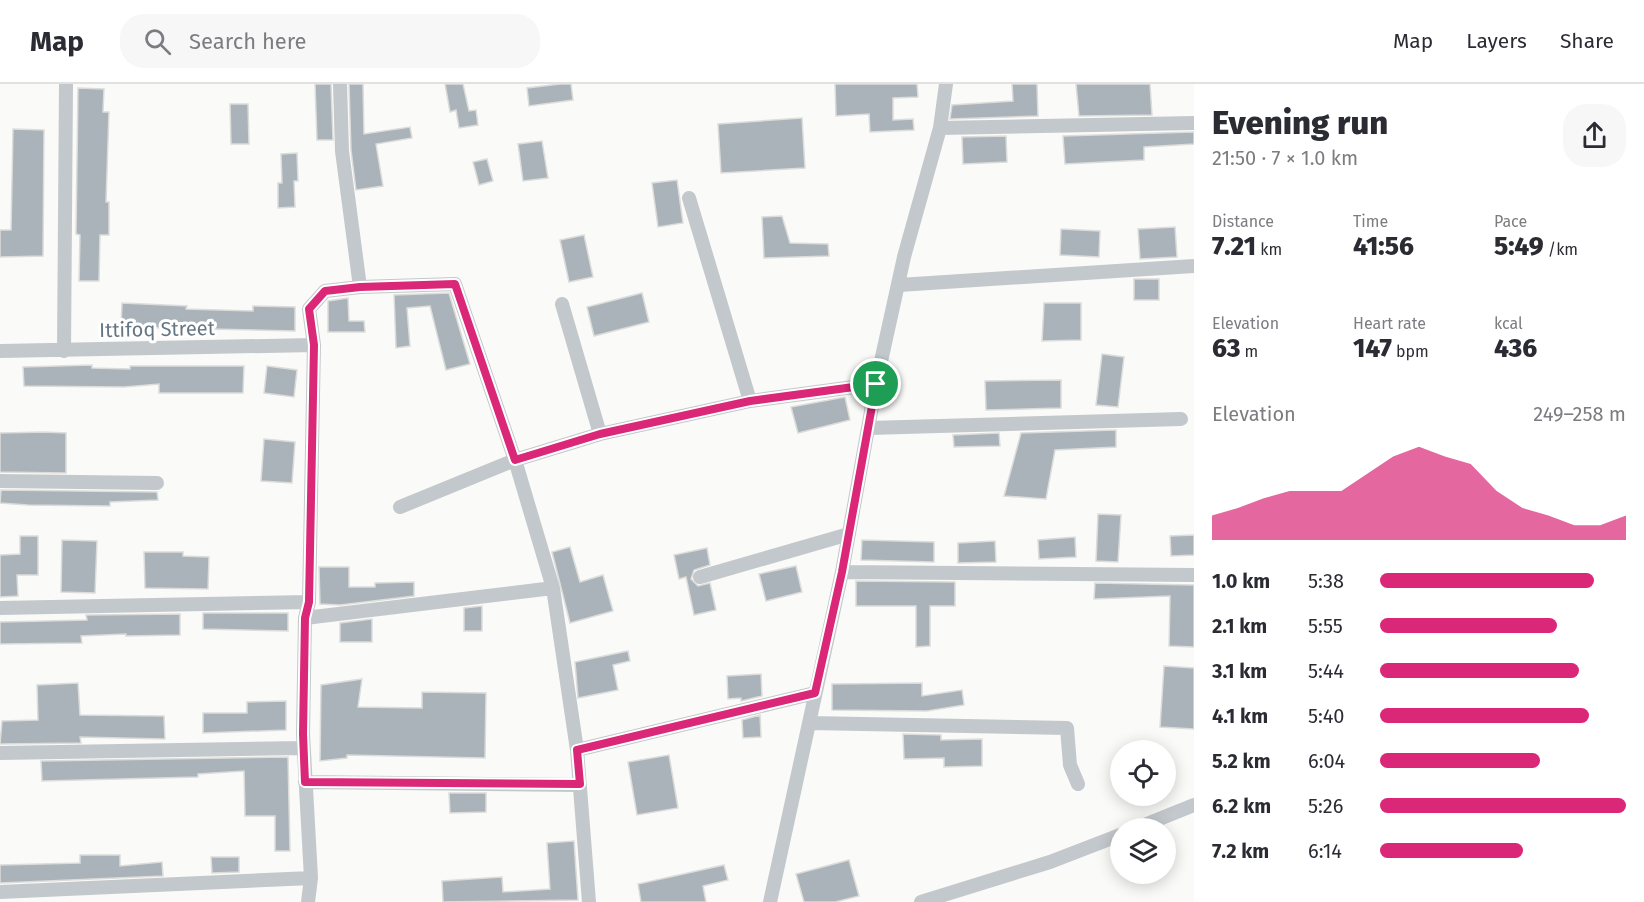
<!DOCTYPE html>
<meta charset="utf-8">
<style>
:root{--surface:#fff;--page:#f7f7f7;--text:#2b2b33;--muted:#7c7c81;--line:#e1e1e2;--accent:#db2777}
body{margin:0;font-family:"Fira Sans",sans-serif;background:var(--page);color:var(--text);height:100vh;display:flex;flex-direction:column;font-size:22px;white-space:nowrap}
*{box-sizing:border-box;margin:0}
p{font-size:20px;color:var(--muted)}
.icon{flex:none;width:33px;height:33px;fill:none;stroke:currentColor;stroke-width:2;stroke-linecap:round;stroke-linejoin:round}
.map{position:relative;flex:1;overflow:hidden}
.sheet{display:flex;flex-direction:column;background:var(--surface);width:450px}
.sheet>*{flex:none}
.tools{position:absolute;left:1110px;top:656px;display:grid;gap:12px}
.tools a{display:grid;place-items:center;width:66px;height:66px;border-radius:50%;background:var(--surface);box-shadow:0 3px 15px #0003;font-size:30px}
.pin{position:absolute;display:grid;place-items:center;width:51px;height:51px;color:#fff;margin:-26px;border:3px solid #fff;border-radius:50%;box-shadow:0 2px 6px #0007}
.round{display:grid;place-items:center;flex:none;width:63px;height:63px;border-radius:24px;background:var(--page)}
.head{display:flex;align-items:center;justify-content:space-between;height:102px;padding:0 18px}
h1{font-size:33px;font-weight:800;line-height:45px}
.figures{display:grid;grid-template-columns:repeat(3,1fr);gap:9px;height:102px;padding:6px 18px}
.figures div{display:grid;align-content:center}
.figures b{font-size:26px;font-weight:800}
.figures small{font-size:16px;font-weight:400}
.figures p{font-size:16px}
.chart{height:168px;padding:12px 18px}
.chart p{display:flex;justify-content:space-between}
.chart svg{width:100%;height:108px;margin-top:6px;fill:var(--accent);opacity:.7}
ul{padding:0 18px;list-style:none;font-size:20px}
li{display:grid;grid-template-columns:96px 72px 1fr;align-items:center;height:45px}
li i{height:15px;border-radius:8px;background:var(--accent)}
header{display:flex;align-items:center;gap:36px;box-sizing:border-box;height:84px;padding:0 30px;background:var(--surface);border-bottom:2px solid var(--line)}
header strong{font-size:28px}
nav{display:flex;gap:33px;margin-inline-start:auto;font-size:21px}
.search{width:420px;height:54px;background:var(--page);display:flex;align-items:center;gap:15px;box-sizing:border-box;padding:0 21px;border-radius:24px;color:var(--muted);font-size:22px}
main{display:flex;flex:1;min-height:0}
.map>svg:first-child{display:block}
</style>
<header>
<strong>Map</strong>
<div class="search"><svg class="icon" aria-label="search" viewBox="0 0 24 24"><circle cx="10" cy="10" r="6"/><path d="M15 15l6 6"/></svg>Search here</div>
<nav><a>Map</a><a>Layers</a><a>Share</a></nav>
</header>
<main>
<div class="map">
<svg width="1194" height="818" viewBox="0 0 1194 818">
<rect width="100%" height="100%" fill="#fafaf8"/>
<!-- building -->
<path fill="#aab3b9" stroke="#dcdcda" stroke-width="1.5" d="M315,0h16l2,56h-16z
M349,0h14l1,50 46,-7 2,11 -36,6 7,42 -27,4 -5,-40z
M445,0h18l6,27 7,-1 2,15 -19,3 -3,-18 -6,2z
M560,0h11l2,16 -44,6 -2,-18z
M835,0h82l1,13 -25,1v22l20,-1 1,11 -44,2 -1,-18 -33,2z
M1012,0h25l1,32 -88,3 2,-14 61,-4z
M1076,0h74l2,31 -73,1z
M78,4l26,1 -1,23h6l-3,90h3v33h-9l-1,46h-20l1,-46 -4,-1z
M230,20h18l1,40h-18z
M802,34l3,50 -84,5 -3,-49z
M13,45l31,1 -1,126 -43,1v-27h11z
M1194,48v12l-50,3v13l-79,4 -2,-28z
M1006,52l1,26 -44,2 -1,-27z
M542,57l6,37 -25,3 -5,-37z
M297,69l1,28h-4l1,26 -17,1v-25h4l-1,-29z
M487,75l6,22 -14,4 -6,-23z
M677,96l6,43 -25,4 -6,-44z
M782,132l8,27 38,1 1,12 -65,2 -2,-41z
M1175,143l2,30 -37,2 -2,-30z
M1061,145l39,2 -1,26 -39,-2z
M584,151l9,42 -24,5 -9,-42z
M1134,195h25v21h-25z
M449,209l21,71 -24,6 -16,-64 -23,2 3,38 -14,2 -2,-53z
M642,209l7,29 -55,14 -7,-29z
M348,214l1,23h15l1,11h-37v-31z
M122,219l65,3 -1,3 67,2v-5l42,1v24l-174,-4z
M1044,219h37v37l-39,1z
M1102,270l22,3 -6,50 -22,-2z
M92,281v3l38,1v-3h114l-1,27h-84v-9l-35,3 -100,-1 -1,-19z
M267,282l30,4 -3,27 -30,-4z
M1061,296v28l-75,2 -1,-29z
M845,313l5,23 -52,13 -7,-26z
M1116,346v17l-61,3 -9,49 -42,-3 17,-63z
M44,348l22,1v40l-66,-1v-39z
M999,349l1,13 -46,1 -1,-12z
M264,355l31,3 -3,41 -31,-2z
M1,406l156,2 1,8 -48,2v4l-82,-1 -28,-2z
M1098,430l23,1 -3,47 -22,-1z
M1194,451v20l-23,1 -1,-20z
M20,452h18v39h-21l1,21 -18,1v-42l20,-1z
M1075,453l1,20 -37,2 -1,-19z
M62,456l35,1 -2,52 -34,-1z
M862,456l72,2v20l-73,-2z
M995,457l1,21 -38,1v-20z
M570,463l10,35 23,-7 10,36 -43,12 -18,-71z
M707,464l3,17 -16,5 -3,9 7,7 12,-3 6,27 -22,5 -8,-38 -7,2 -5,-24z
M144,468h39v4l26,1 -1,32 -63,-1z
M796,482l6,26 -36,9 -7,-27z
M319,483h30v20h26v-4l39,-1v14l-74,9 -20,-1z
M856,497l99,1v24h-25v40l-14,1v-41h-60z
M1095,499l99,2v62l-25,-1 1,-50 -76,3z
M482,522v25h-18v-23z
M203,529h85v18l-85,-2z
M180,530v21l-54,1v-2l-45,2 1,7 -82,1v-22l87,-2 -1,-5z
M372,535v23h-32v-19z
M628,567l2,10 -17,4 5,25 -40,8 -3,-36z
M1164,582l30,2v61l-34,-2z
M761,590l1,22 -21,5v-3l-13,1 -1,-23z
M362,595l-4,28 64,1v-16l64,1 -1,65 -138,-3v3l-27,3 1,-76z
M78,599l2,32 84,1 1,23 -85,-2 1,6 -81,1 2,-23 36,-1 -1,-35z
M922,599v13l40,-6 2,15 -37,6 -95,-1v-26z
M286,617v29l-83,3v-20h44v-11z
M760,631l1,22 -18,1 -1,-18z
M903,650l38,1v5l41,-1v27l-38,1v-9l-40,1z
M669,671l9,53 -41,7 -9,-53z
M288,673l2,94h-15v-35h-30l-1,-45 -46,3v3l-156,4 -1,-20z
M449,709h37v19l-36,1z
M574,757l4,59 -135,2 -1,-21 60,-4 1,15 47,-3 -3,-46z
M80,771h40v11l42,-4 1,14 -163,7v-18l80,-2z
M211,773h28v15l-27,1z
M849,776l10,36 -24,6h-31l-8,-28z
M724,781l4,15 -25,6 3,16h-65l-3,-18z"/>
<g fill="none" stroke-linecap="round" stroke-linejoin="round">
<!-- minor -->
<path stroke="#c3c8cc" stroke-width="14" d="M940,44l254,-5
M689,114l61,203
M899,201l295,-19
M360,203l95,-3 60,176 85,-26 150,-33 126,-17
M562,220l38,130
M0,267l314,-6
M64,267l2,-267
M869,344l312,-9
M0,397l157,2
M400,423l115,-47 38,128 24,162
M842,488l352,3
M700,493l149,-43
M0,524l309,-6
M305,534l248,-30
M810,639l257,5 3,37 8,19
M0,669l303,-5
M305,698l275,3
M1137,744l57,-23
M0,808l311,-14
M308,818l3,-24 -8,-144 2,-116 4,-16 5,-257 -5,-36 16,-18 35,-4 -18,-136 -2,-67
M589,818l-12,-152 238,-57
M770,818l72,-330 34,-188 28,-127 36,-129 6,-44
M921,818l129,-40 70,-27"/>
</g>
<g fill="none" stroke-linecap="round" stroke-linejoin="round">
<!-- route casing -->
<g stroke="#fff" stroke-width="12">
<path id="route" d="M455,200l60,176 85,-26 150,-33 126,-17 -34,188 -27,121 -238,57 3,34 -275,-2 -2,-48 2,-116 4,-16 5,-257 -5,-36 16,-18 35,-4z"/>
</g>
<!-- route -->
<use href="#route" stroke="#db2777" stroke-width="8"/>
</g>
<g text-anchor="middle" stroke-width="6" stroke-linejoin="round" paint-order="stroke">
<!-- street labels -->
<g font-size="20" fill="#657683" stroke="#fff">
<text transform="translate(157 245) rotate(-1)" y="7">Ittifoq Street</text>
</g>
</g>
</svg>
<div class="tools">
<a><svg class="icon" aria-label="locate" viewBox="0 0 24 24"><circle cx="12" cy="12" r="6"/><path d="M12 2v4M12 18v4M2 12h4M18 12h4"/></svg></a>
<a><svg class="icon" aria-label="layers" viewBox="0 0 24 24"><path d="M12 4l9 5-9 5-9-5zM3 14l9 5 9-5"/></svg></a>
</div>
<div class="pin" style="left:876px;top:300px;background:#1e9e55"><svg class="icon" aria-label="arrive" viewBox="0 0 24 24"><path d="M6 21V4h12l-3 4 3 4H6"/></svg></div>
</div>
<section class="sheet">
<div class="head"><div><h1>Evening run</h1><p>21:50 · 7 × 1.0 km</p></div><a class="round"><svg class="icon" aria-label="share" viewBox="0 0 24 24"><path d="M12 15V3M7 8l5-5 5 5M5 13v7h14v-7"/></svg></a></div>
<div class="figures">
<div><p>Distance</p><b>7.21<small> km</small></b></div>
<div><p>Time</p><b>41:56</b></div>
<div><p>Pace</p><b>5:49<small> /km</small></b></div>
</div>
<div class="figures">
<div><p>Elevation</p><b>63<small> m</small></b></div>
<div><p>Heart rate</p><b>147<small> bpm</small></b></div>
<div><p>kcal</p><b>436</b></div>
</div>
<div class="chart"><p><span>Elevation</span>249–258 m</p>
<svg viewBox="0 0 160 44" preserveAspectRatio="none"><path d="M0 44V34L10 31L20 27L30 24L40 24L50 24L60 17L70 10L80 6L90 10L100 13L110 24L120 31L130 34L140 38L150 38L160 34V44z"/></svg>
</div>
<ul>
<li><b>1.0 km</b>5:38<i style="width:87%"></i></li>
<li><b>2.1 km</b>5:55<i style="width:72%"></i></li>
<li><b>3.1 km</b>5:44<i style="width:81%"></i></li>
<li><b>4.1 km</b>5:40<i style="width:85%"></i></li>
<li><b>5.2 km</b>6:04<i style="width:65%"></i></li>
<li><b>6.2 km</b>5:26<i style="width:100%"></i></li>
<li><b>7.2 km</b>6:14<i style="width:58%"></i></li>
</ul>
</section>
</main>
